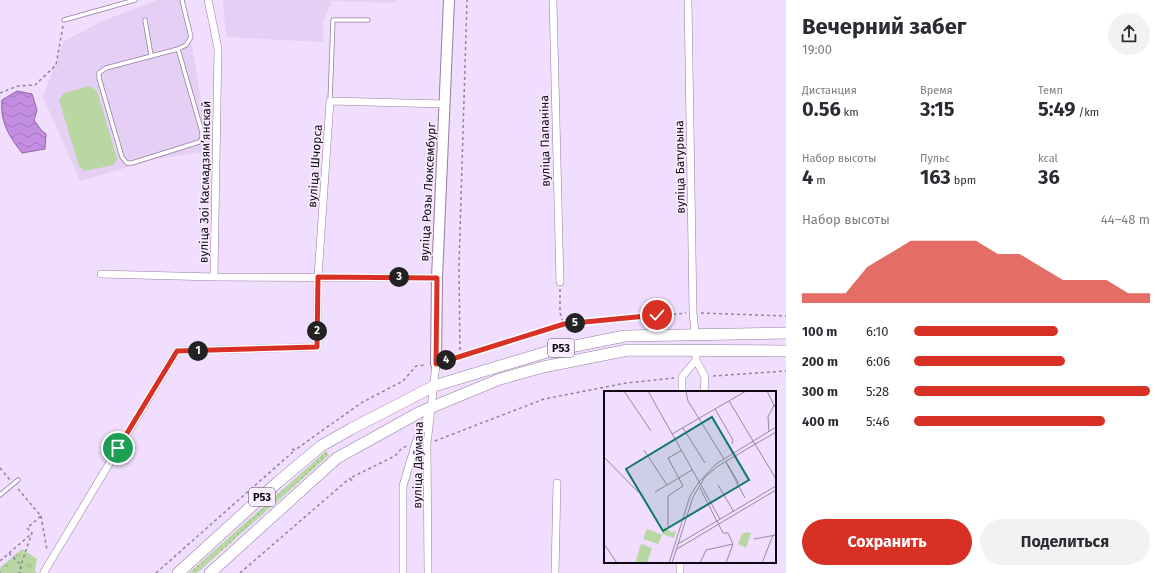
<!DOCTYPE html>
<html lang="ru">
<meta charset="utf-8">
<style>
:root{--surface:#fff;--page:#f2f2f3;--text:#2b2b33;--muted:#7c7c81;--accent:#d93025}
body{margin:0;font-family:"Fira Sans",sans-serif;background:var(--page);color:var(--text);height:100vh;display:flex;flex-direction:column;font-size:15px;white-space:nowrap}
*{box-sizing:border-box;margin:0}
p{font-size:13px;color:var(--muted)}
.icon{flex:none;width:22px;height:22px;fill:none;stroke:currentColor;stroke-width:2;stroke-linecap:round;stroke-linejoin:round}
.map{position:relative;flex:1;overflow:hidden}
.details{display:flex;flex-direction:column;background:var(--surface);width:380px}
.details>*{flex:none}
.pin{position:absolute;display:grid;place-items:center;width:34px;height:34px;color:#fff;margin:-17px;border:2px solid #fff;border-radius:50%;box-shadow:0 1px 4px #0007}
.km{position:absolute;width:20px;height:20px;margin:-10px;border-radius:50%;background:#222;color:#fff;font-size:11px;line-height:20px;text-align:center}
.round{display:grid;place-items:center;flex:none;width:42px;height:42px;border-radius:21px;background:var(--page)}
.overview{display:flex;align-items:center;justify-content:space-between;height:68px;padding:0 16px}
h1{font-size:22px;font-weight:700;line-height:30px}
.figures{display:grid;grid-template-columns:repeat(3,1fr);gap:6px;height:68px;padding:4px 16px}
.figures div{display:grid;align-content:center}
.figures b{font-size:20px;font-weight:700}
.figures small{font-size:11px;font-weight:400}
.figures p{font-size:11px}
.chart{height:112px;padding:8px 16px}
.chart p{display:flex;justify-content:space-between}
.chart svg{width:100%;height:72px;margin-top:4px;fill:var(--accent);opacity:.7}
.button{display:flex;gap:8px;margin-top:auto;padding:8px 16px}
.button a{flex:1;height:46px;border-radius:24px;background:var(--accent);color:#fff;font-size:16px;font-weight:700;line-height:46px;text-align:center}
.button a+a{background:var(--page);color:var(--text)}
ul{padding:0 16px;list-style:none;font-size:13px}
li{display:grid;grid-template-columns:64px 48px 1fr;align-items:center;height:30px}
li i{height:10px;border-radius:5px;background:var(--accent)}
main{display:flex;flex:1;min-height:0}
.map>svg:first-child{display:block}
</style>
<main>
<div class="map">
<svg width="786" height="573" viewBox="0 0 786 573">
<defs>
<pattern id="grass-dots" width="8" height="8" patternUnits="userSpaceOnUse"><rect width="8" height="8" fill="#b8d7a2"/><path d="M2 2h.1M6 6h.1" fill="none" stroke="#9db78b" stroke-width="1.8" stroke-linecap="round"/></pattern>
<pattern id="park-tufts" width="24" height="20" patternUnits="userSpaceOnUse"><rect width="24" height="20" fill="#b8d7a2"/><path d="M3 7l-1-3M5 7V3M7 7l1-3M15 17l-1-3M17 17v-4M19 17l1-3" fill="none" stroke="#9db78b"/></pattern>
<pattern id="water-waves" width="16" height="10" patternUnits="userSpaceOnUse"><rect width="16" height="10" fill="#c38de2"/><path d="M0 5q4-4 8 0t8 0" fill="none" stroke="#a678c1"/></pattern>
</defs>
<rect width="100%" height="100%" fill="#f1ddfd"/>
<!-- built -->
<path fill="#e6cff4" d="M157,0h27l26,151 -54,8 -76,22 -37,-84 21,-56 39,-20z
M223,0h173v3l-64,-2 -9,20v21l-97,-5z"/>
<!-- grass -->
<path fill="url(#grass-dots)" d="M326,451l3,4 -132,118h-8z"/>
<!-- park -->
<path fill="url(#park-tufts)" d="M22,549l15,10 -2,12 2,2h-37v-5z"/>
<!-- pitch -->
<path fill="#b8d7a2" d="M90,86l7,5 20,68 -4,6 -28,6 -6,-5 -20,-66 5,-7z"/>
<!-- water -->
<path fill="url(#water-waves)" stroke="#8d65a4" d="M17,91l15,3 5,16 -3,10 7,10 5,4 -1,15 -23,4c-13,-17 -22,-31 -20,-53z"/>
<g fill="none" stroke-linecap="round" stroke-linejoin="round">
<!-- lane casing -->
<g stroke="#957ea2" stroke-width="5">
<path id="lane" d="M64,20l71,-20
M145,20l6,35
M178,49l24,83v7l-3,3 -67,21h-5l-5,-6 -23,-79v-5l7,-5 72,-19 8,-4 5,-8 -9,-37
M330,101l3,-81h35
M0,495l18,-15"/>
</g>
<!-- street casing -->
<g stroke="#957ea2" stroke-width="8">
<path id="street" d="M553,0l7,282
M688,0l5,312 2,21
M101,274l113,3 4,-229 -10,-48
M214,277l223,1
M696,350v10l9,17 -1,15
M682,392v-15l14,-17
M680,562v11
M44,572l133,-221 140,-4 1,-70 12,-176 114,3
M403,573v-87l13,-44 12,-26
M428,573l-1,-129 9,-80
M555,573l2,-90"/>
</g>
<!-- secondary casing -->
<g stroke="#957ea2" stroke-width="12">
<path id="secondary" d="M436,364l1,-86 12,-278"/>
</g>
<!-- primary casing -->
<g stroke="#957ea2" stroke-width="12">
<path id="primary" d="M178,573l100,-91 43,-36 30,-17 83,-43 116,-35 75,-15 161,-3
M210,573l127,-115 83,-46 80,-33 43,-12 85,-17 158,1"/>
</g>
<!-- path -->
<path stroke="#91829a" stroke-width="1.5" stroke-dasharray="3 3" stroke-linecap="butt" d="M0,93l18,-7 17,-1 21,-20 7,-39
M560,289v24l4,12
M701,313l85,3
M460,356l-1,-91 8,-265
M445,361l119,-36 122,-12
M713,376l73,-5
M435,441l109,-42 82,-16 48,-5
M292,449l3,1 66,-47 42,-22 13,-15 10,-1
M0,468l10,12
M352,481l-2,-3 45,-22 7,-8 5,-2
M18,489l23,27 -14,12 5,5 -11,32v8
M41,516l6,34
M9,553l12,12 -2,8
M0,561l30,-26
M0,573h1
M156,573l139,-123
M240,573l110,-95"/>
<!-- lane -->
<use href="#lane" stroke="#fff" stroke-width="3.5"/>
<!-- street -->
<use href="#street" stroke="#fff" stroke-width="7"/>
<!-- secondary -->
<use href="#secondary" stroke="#fff" stroke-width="10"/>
<!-- primary -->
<use href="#primary" stroke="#fff" stroke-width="11"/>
</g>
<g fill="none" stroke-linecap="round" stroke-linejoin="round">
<!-- route casing -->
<g stroke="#fff" stroke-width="8">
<path id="route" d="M118,448l59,-97 140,-4 1,-70 119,1 -1,86 128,-40 93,-9"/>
</g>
<!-- route -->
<use href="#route" stroke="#d93025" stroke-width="5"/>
</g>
<g text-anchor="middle" stroke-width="3" stroke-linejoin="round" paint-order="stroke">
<!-- shield labels -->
<g fill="#f9efff" stroke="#564d5b" stroke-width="1">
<rect x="548" y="339" width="26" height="18" rx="3"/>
<rect x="249" y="488" width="26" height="18" rx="3"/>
</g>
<g font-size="11" font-weight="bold" fill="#100815">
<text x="561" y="352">Р53</text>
<text x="262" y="501">Р53</text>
</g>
<!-- street labels -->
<g font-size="12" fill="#100815" stroke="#f9efff">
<text transform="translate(545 141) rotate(-91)" y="4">вуліца Папаніна</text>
<text transform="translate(315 166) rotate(-86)" y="4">вуліца Шчорса</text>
<text transform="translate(680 167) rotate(-91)" y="4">вуліца Батурына</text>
<text transform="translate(205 182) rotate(-89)" y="4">вуліца Зоі Касмадзямʼянскай</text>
<text transform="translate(428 192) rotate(-87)" y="4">вуліца Розы Люксембург</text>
<text transform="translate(418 465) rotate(-89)" y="4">вуліца Даўмана</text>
</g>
</g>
<!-- overview -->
<g transform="translate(604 391)">
<rect width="172" height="172" fill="#f1ddfd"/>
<path d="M60,136l7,5 5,-1 -2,7 -12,-4z" fill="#b8d7a2"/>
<path d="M43,138l15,6 -4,9 -15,-5zM143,141l4,1 -5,15 -8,-4 4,-10zM37,153l11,4 -5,15h-12z" fill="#b8d7a2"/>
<path fill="none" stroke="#9788a0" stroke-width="1" d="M20,0l27,40M44,0l72,128M163,0l9,18M82,1l2,9 36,58M125,10l47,78M111,18l18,31 -1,4M79,37l22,35M165,41l-1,-15 6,-12M68,43l74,-43M40,59l23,35 -12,7M0,66l34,35M122,71l19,36M122,71l12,20 -1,3M63,94l25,-15M114,94l16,27M96,97l23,45h5l5,11 -7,19M64,137v-32l15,-10 -15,-28 13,-7M150,148l22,-4M0,153l13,19M74,153l98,-58M73,158l99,-59M65,172l21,-67 9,-14 17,-18 60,-37M68,172l21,-66 12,-20 13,-11 58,-34M96,172l6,-13 27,-6M158,172l11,-28"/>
<path fill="#0f766e" fill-opacity="0.15" stroke="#0f766e" stroke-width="2" d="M108,26l37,63 -86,51 -37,-62z"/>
<rect width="172" height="172" fill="none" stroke="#100815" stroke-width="2"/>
</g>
</svg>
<div class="pin" style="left:118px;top:448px;background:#1e9e55"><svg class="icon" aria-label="arrive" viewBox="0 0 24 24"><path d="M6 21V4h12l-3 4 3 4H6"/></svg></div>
<div class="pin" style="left:657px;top:315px;background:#d93025"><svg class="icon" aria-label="check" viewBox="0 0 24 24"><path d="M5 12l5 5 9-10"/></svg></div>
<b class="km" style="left:198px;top:351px">1</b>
<b class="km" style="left:317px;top:331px">2</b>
<b class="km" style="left:399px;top:277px">3</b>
<b class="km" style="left:446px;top:360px">4</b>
<b class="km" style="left:575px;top:323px">5</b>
</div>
<section class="details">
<div class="overview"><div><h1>Вечерний забег</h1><p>19:00</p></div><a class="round"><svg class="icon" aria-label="share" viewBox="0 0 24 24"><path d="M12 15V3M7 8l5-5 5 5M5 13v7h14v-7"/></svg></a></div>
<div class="figures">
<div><p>Дистанция</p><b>0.56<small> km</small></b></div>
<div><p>Время</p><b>3:15</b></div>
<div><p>Темп</p><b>5:49<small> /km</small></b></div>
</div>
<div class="figures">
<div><p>Набор высоты</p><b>4<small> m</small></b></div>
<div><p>Пульс</p><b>163<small> bpm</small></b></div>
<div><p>kcal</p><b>36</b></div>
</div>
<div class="chart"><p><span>Набор высоты</span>44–48 m</p>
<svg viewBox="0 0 160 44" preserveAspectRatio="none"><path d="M0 44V38L10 38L20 38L30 22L40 14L50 6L60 6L70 6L80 6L90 14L100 14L110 22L120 30L130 30L140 30L150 38L160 38V44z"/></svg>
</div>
<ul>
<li><b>100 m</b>6:10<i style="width:61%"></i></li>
<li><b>200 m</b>6:06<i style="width:64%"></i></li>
<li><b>300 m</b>5:28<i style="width:100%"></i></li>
<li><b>400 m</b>5:46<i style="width:81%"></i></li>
</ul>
<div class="button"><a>Сохранить</a><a>Поделиться</a></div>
</section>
</main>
